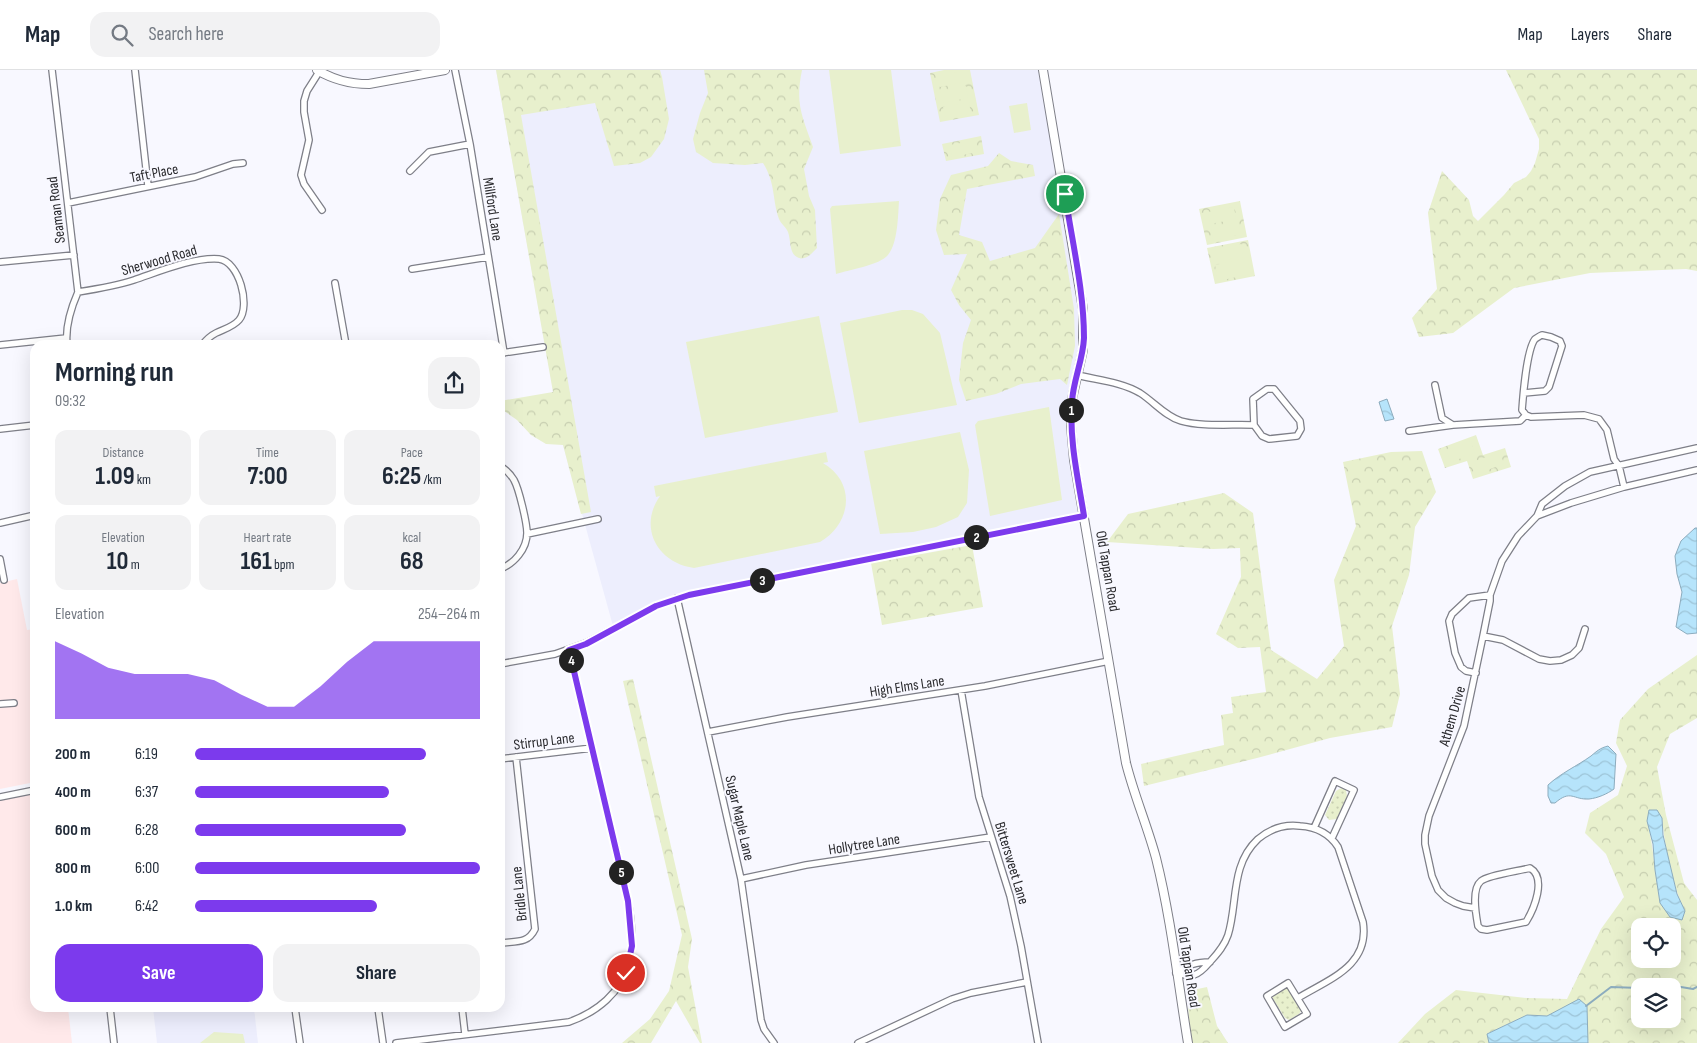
<!DOCTYPE html>
<meta charset="utf-8">
<style>
:root{--surface:#fff;--page:#f2f2f3;--text:#1f2937;--muted:#747a83;--line:#e0e1e3;--accent:#7c3aed}
body{margin:0;font-family:"Sofia Sans Condensed",sans-serif;background:var(--page);color:var(--text);height:100vh;display:flex;flex-direction:column;font-size:19px;white-space:nowrap}
*{box-sizing:border-box;margin:0}
p{font-size:16px;color:var(--muted)}
.icon{flex:none;width:28px;height:28px;fill:none;stroke:currentColor;stroke-width:2;stroke-linecap:round;stroke-linejoin:round}
.map{position:relative;flex:1;overflow:hidden}
.sheet{position:absolute;left:30px;top:270px;width:475px;height:672px;display:flex;flex-direction:column;background:var(--surface);border-radius:15px;box-shadow:0 5px 20px #0002}
.sheet>*{flex:none}
.buttons{position:absolute;left:1631px;top:848px;display:grid;gap:10px}
.buttons a{display:grid;place-items:center;width:50px;height:50px;border-radius:10px;background:var(--surface);box-shadow:0 5px 20px #0002;font-size:25px}
.pin{position:absolute;display:grid;place-items:center;width:42px;height:42px;color:#fff;margin:-21px;border:2px solid #fff;border-radius:50%;box-shadow:0 1px 5px #0007}
.km{position:absolute;width:25px;height:25px;margin:-12px;border-radius:50%;background:#222;color:#fff;font-size:14px;line-height:25px;text-align:center}
.round{display:grid;place-items:center;flex:none;width:52px;height:52px;border-radius:15px;background:var(--page)}
.head{display:flex;align-items:center;justify-content:space-between;height:85px;padding:0 25px}
h1{font-size:28px;font-weight:700;line-height:38px}
.stats{display:grid;grid-template-columns:repeat(3,1fr);gap:8px;height:85px;padding:5px 25px}
.stats div{display:grid;align-content:center;border-radius:12px;background:var(--page);text-align:center}
.stats b{font-size:25px;font-weight:700}
.stats small{font-size:14px;font-weight:400}
.stats p{font-size:14px}
.chart{height:140px;padding:10px 25px}
.chart p{display:flex;justify-content:space-between}
.chart svg{width:100%;height:90px;margin-top:5px;fill:var(--accent);opacity:.7}
.button{display:flex;gap:10px;margin-top:auto;padding:10px 25px}
.button a{flex:1;height:58px;border-radius:15px;background:var(--accent);color:#fff;font-size:20px;font-weight:700;line-height:58px;text-align:center}
.button a+a{background:var(--page);color:var(--text)}
ul{padding:0 25px;list-style:none;font-size:16px}
li{display:grid;grid-template-columns:80px 60px 1fr;align-items:center;height:38px}
li i{height:12px;border-radius:6px;background:var(--accent)}
header{display:flex;align-items:center;gap:30px;box-sizing:border-box;height:70px;padding:0 25px;background:var(--surface);border-bottom:1px solid var(--line)}
header strong{font-size:24px}
nav{display:flex;gap:28px;margin-inline-start:auto;font-size:18px}
.search{width:350px;height:45px;background:var(--page);display:flex;align-items:center;gap:12px;box-sizing:border-box;padding:0 18px;border-radius:15px;color:var(--muted);font-size:19px}
.map>svg:first-child{display:block}
</style>
<header>
<strong>Map</strong>
<div class="search"><svg class="icon" aria-label="search" viewBox="0 0 24 24"><circle cx="10" cy="10" r="6"/><path d="M15 15l6 6"/></svg>Search here</div>
<nav><a>Map</a><a>Layers</a><a>Share</a></nav>
</header>
<div class="map">
<svg width="1697" height="973" viewBox="0 0 1697 973">
<defs>
<pattern id="grass-dots" width="8" height="8" patternUnits="userSpaceOnUse" patternTransform="scale(1.25)"><rect width="8" height="8" fill="#e8f0cd"/><path d="M2 2h.1M6 6h.1" fill="none" stroke="#c7ceb0" stroke-width="1.8" stroke-linecap="round"/></pattern>
<pattern id="forest-crowns" width="20" height="18" patternUnits="userSpaceOnUse" patternTransform="scale(1.25)"><rect width="20" height="18" fill="#e8f0cd"/><path d="M2 6a3 3 0 1 1 6 0M12 15a3 3 0 1 1 6 0" fill="none" stroke="#c7ceb0"/></pattern>
<pattern id="water-waves" width="16" height="10" patternUnits="userSpaceOnUse" patternTransform="scale(1.25)"><rect width="16" height="10" fill="#b6e4fb"/><path d="M0 5q4-4 8 0t8 0" fill="none" stroke="#9dc4d7"/></pattern>
</defs>
<rect width="100%" height="100%" fill="#f8f8ff"/>
<!-- commercial -->
<path fill="#ffe9ea" d="M17,509l10,51 8,-1v153l-35,7v-206z
M35,720v218h33l4,35h-72v-246z"/>
<!-- built -->
<path fill="#edeefd" d="M496,0h544l40,240 1,37 -14,75 14,92 -405,83 -63,29 -50,-181z
M153,938h101l4,35h-101z"/>
<!-- grass -->
<path fill="url(#grass-dots)" d="M1341,718l5,2 1,6 -10,23 -8,1 -4,-5 11,-24z
M1284,918l4,1 13,22 -2,3 -10,6 -4,-2 -13,-21z"/>
<!-- forest -->
<path fill="url(#forest-crowns)" fill-rule="evenodd" d="M496,0h164l2,7 7,42 -5,20 -13,18 -11,6 -26,3 -19,-63 -74,12 70,397 -10,2 -18,-69 -17,-1 -15,-9 -14,-15 -17,-12v-7l53,-9z
M704,0h98c-7,34 0,46 11,77l-9,22 5,27 6,14 2,38c-5,5 -12,14 -20,9 -8,-4 -6,-17 -9,-25 -2,-5 -7,-8 -9,-13 -7,-20 -3,-35 -16,-56l-18,2 -32,-2 -17,-11 -3,-13 7,-26 8,-20z
M944,0h26l9,45 -39,7 -10,-49z
M1506,0h191v201l-11,-2 -96,4 -76,15 -61,45 -34,4 -7,-19 25,-29 -9,-76 14,-42 27,29 4,16 5,5 26,-26 10,-12 12,-6 5,-6 4,-8 4,-14v-10z
M981,66l3,18 -38,7 -4,-17z
M999,83l12,8 22,4 2,11 -68,13 -8,46 23,7 8,19 45,-13 24,-34 15,95 1,37 -8,39 -7,-6 -39,5 -25,10 -30,7 -7,-21 4,-37 8,-23 -12,-15 -8,-15 16,-36 -23,1 -8,-25 4,-31 11,-24 37,-9z
M1240,131l7,36 -40,8 -8,-36z
M1248,170l7,36 -40,8 -8,-36z
M1476,365l7,20 22,-7 6,19 -38,12 -6,-18 -22,7 -7,-19z
M1422,381l14,41 -21,35 -6,48 -17,51 8,68 -8,33 -62,11 -73,20 -113,28 -3,-22 83,-19 -3,-30 12,-2 -2,-16 35,-5 -6,-45 -22,1 -22,-14 25,-57 -1,-29 -27,1 -106,-7 21,-28 96,-21 29,20 18,137 46,29 27,-33 -10,-66 22,-54 -13,-64 48,-10z
M972,475l11,62 -101,18 -11,-62z
M1697,585v63l-27,16 -13,33 9,48 18,68 13,17v143h-109l1,-2 -28,-31 -14,6 -20,-1 -40,19 2,9h-91l27,-29 31,-24 71,8 40,1 34,-70 23,-32 -18,-43 -21,-21 5,-20 28,-18 9,-29 -11,-23 4,-23 28,-31zM1662,748c3,30 10,67 23,93l-25,-8c-5,-28 -6,-55 -13,-82zM1640,856h32v33h-32zM1640,916h32v33h-32z
M633,609l59,260 -4,28 14,76h-2l-24,-42 -25,42h-29l28,-24 19,-28 13,-56 -59,-254z
M1207,917l10,39 11,17h-39l-1,-52z"/>
<!-- garden -->
<path fill="#e8f0cd" d="M829,0h62l10,76 -61,8z
M963,1l2,11 -25,5 -3,-12z
M966,16l2,12 -25,5 -3,-12z
M969,32l2,12 -25,5 -3,-12z
M1027,33l4,27 -17,3 -5,-27z
M976,70l2,12 -26,5 -2,-12z
M899,131c-1,14 -1,42 -11,54 -8,10 -39,15 -52,19l-6,-65 2,-3z
M1234,137l2,12 -26,5 -2,-12z
M1237,152l2,13 -26,4 -2,-12z
M1241,174l2,13 -25,4 -3,-12z
M1247,188l4,16 -33,7 -3,-16z
M902,240h10l11,4 17,19 17,72 -98,18 -19,-100z
M819,246l19,96 -133,26 -19,-96z
M1049,337l13,93 -72,16 -15,-91 3,-4z
M960,362l9,38 -2,33 -9,14 -22,10 -23,5 -33,2 -16,-83z
M1471,371l4,12 -24,9 -5,-12z
M826,382l2,10 -5,1c34,20 28,61 -3,79l-126,26c-37,-5 -56,-41 -34,-72l-4,1 -2,-11z
M1500,382l4,12 -25,9 -4,-12z
M214,962l29,2 2,9h-45z"/>
<!-- water -->
<path fill="url(#water-waves)" stroke="#8cacbe" d="M1387,329l7,20 -9,2 -6,-19z
M1695,458h2v105l-10,1 -11,-7 6,-35 -5,-18 -2,-18 6,-15z
M1608,676l8,8 -2,35c-7,5 -16,9 -25,10 -16,1 -18,-10 -34,4h-4l-3,-7v-11c13,-12 29,-19 43,-29 6,-5 9,-8 17,-10z
M1649,740h8l5,8 1,17 14,59 8,17 -3,9 -12,-3 -10,-14 -5,-33 -2,-26 -6,-23z
M1579,929l8,7 1,37h-99l-2,-9 40,-19 20,1z"/>
<g fill="none" stroke-linecap="round" stroke-linejoin="round">
<!-- stream -->
<path stroke="#8cacbe" stroke-width="2" d="M1672,921l9,-4 12,2 4,-2
M1586,936l25,-19 29,1"/>
<!-- minor casing -->
<g stroke="#7e7f88" stroke-width="8">
<path id="minor" d="M52,0l26,222c-7,16 -13,35 -11,53
M135,0l13,116
M455,0l15,74 34,209
M319,2l-12,19 -3,10v11l5,28 -8,35 3,9 18,26
M410,101l19,-19 41,-8
M68,133l127,-26 38,-13 10,-1
M0,192l74,-7
M412,199l76,-12
M335,213l11,62
M78,222c19,-3 38,-6 56,-12 24,-8 59,-23 85,-21 20,2 32,47 20,61 -6,7 -15,9 -23,13 -6,3 -10,7 -14,12
M0,275l66,-7
M502,283l41,-6
M1077,305c20,5 45,7 63,18 14,9 25,23 41,28 20,6 52,3 73,4l8,11 7,3 28,-3 4,-7 -1,-8 -26,-32h-7l-14,10 1,26
M1435,315l7,33 11,7 67,-4 6,-6
M1524,323l21,-2 4,-4 13,-41 -2,-5 -9,-4 -9,-2c-1,0 -7,4 -7,4 -8,10 -12,57 -13,71l4,5 5,2 53,-2 15,4 8,11 7,29 5,7 5,21
M0,359l35,-4
M1409,361l44,-6
M500,396c5,3 11,9 14,14 5,9 13,43 13,53 0,16 -13,31 -27,36
M1537,446l5,-12 23,-18 25,-14 107,-24
M0,453l35,-8
M527,464l71,-15
M0,489l4,21
M677,528l64,281 20,141 3,9 10,14
M1483,566l20,4 36,19 11,2 11,-1 11,-5 7,-7 6,-19
M500,594l55,-10 31,-11 70,-37 33,-11 395,-79
M1476,603l-10,-2 -5,-4 -6,-14 -6,-32 3,-7 17,-16 21,-3
M961,620l18,107 31,99 11,50 17,97
M0,634l14,-1
M708,662l79,-15 198,-31 124,-25
M500,689l92,-11
M0,727l35,-7
M1314,758l21,-47 19,9 -22,48
M1530,798c17,10 4,41 -4,54l-39,8 -6,-1 -3,-3c-2,-11 -7,-37 3,-45 7,-6 38,-10 49,-13z
M741,809l65,-14 185,-28
M1475,838l-12,-2 -8,-3 -9,-5 -8,-8 -6,-14 -7,-32v-9l4,-19 35,-90 19,-90 7,-35v-6l12,-34 16,-25 19,-20 34,-13 53,-16 73,-17
M500,873c16,-2 28,1 35,-14l-19,-172
M1176,903c17,4 21,4 33,-10 7,-8 15,-16 19,-28 10,-32 2,-70 30,-96 12,-10 26,-15 42,-13 17,1 29,7 38,21l25,75c7,44 -34,57 -65,76
M1176,903c12,-8 20,-11 34,-11
M1288,913l19,31 -22,13 -18,-31z
M110,938l4,35
M295,938l5,35
M378,938l5,35
M462,938l3,26
M396,973l173,-21c28,-10 52,-29 60,-59 10,-40 -10,-99 -19,-139 -14,-58 -28,-116 -41,-174
M858,973l94,-44 19,-6 56,-11"/>
</g>
<!-- tertiary casing -->
<g stroke="#7e7f88" stroke-width="10">
<path id="tertiary" d="M317,0c17,10 32,14 52,14l76,-14
M1043,0l40,239v41l-11,49 -1,27 3,34 52,303c8,32 21,62 30,95 15,60 22,124 32,185"/>
</g>
<!-- minor -->
<use href="#minor" stroke="#fff" stroke-width="5.5"/>
<!-- tertiary -->
<use href="#tertiary" stroke="#fff" stroke-width="8"/>
</g>
<g fill="none" stroke-linecap="round" stroke-linejoin="round">
<!-- route casing -->
<g stroke="#fff" stroke-width="10">
<path id="route" d="M626,903l6,-27 -4,-45 -59,-251 17,-6 70,-38 33,-11 395,-79c-6,-38 -15,-76 -12,-114 1,-21 11,-42 12,-64 0,-48 -12,-96 -19,-144"/>
</g>
<!-- route -->
<use href="#route" stroke="#7c3aed" stroke-width="6"/>
</g>
<g text-anchor="middle" stroke-width="4" stroke-linejoin="round" paint-order="stroke">
<!-- street labels -->
<g font-size="15" fill="#2a2a2e" stroke="#f8f8ff">
<text transform="translate(154 103) rotate(-11)" y="5">Taft Place</text>
<text transform="translate(493 139) rotate(81)" y="5">Millford Lane</text>
<text transform="translate(56 140) rotate(-97)" y="5">Seaman Road</text>
<text transform="translate(159 190) rotate(-16)" y="5">Sherwood Road</text>
<text transform="translate(1108 501) rotate(80)" y="5">Old Tappan Road</text>
<text transform="translate(907 616) rotate(-9)" y="5">High Elms Lane</text>
<text transform="translate(1452 646) rotate(-74)" y="5">Athem Drive</text>
<text transform="translate(544 671) rotate(-7)" y="5">Stirrup Lane</text>
<text transform="translate(740 748) rotate(77)" y="5">Sugar Maple Lane</text>
<text transform="translate(864 774) rotate(-9)" y="5">Hollytree Lane</text>
<text transform="translate(1012 793) rotate(73)" y="5">Bittersweet Lane</text>
<text transform="translate(519 824) rotate(-96)" y="5">Bridle Lane</text>
<text transform="translate(1189 897) rotate(81)" y="5">Old Tappan Road</text>
</g>
</g>
</svg>
<div class="buttons">
<a><svg class="icon" aria-label="locate" viewBox="0 0 24 24"><circle cx="12" cy="12" r="6"/><path d="M12 2v4M12 18v4M2 12h4M18 12h4"/></svg></a>
<a><svg class="icon" aria-label="layers" viewBox="0 0 24 24"><path d="M12 4l9 5-9 5-9-5zM3 14l9 5 9-5"/></svg></a>
</div>
<div class="pin" style="left:1065px;top:124px;background:#1e9e55"><svg class="icon" aria-label="arrive" viewBox="0 0 24 24"><path d="M6 21V4h12l-3 4 3 4H6"/></svg></div>
<div class="pin" style="left:626px;top:903px;background:#d93025"><svg class="icon" aria-label="check" viewBox="0 0 24 24"><path d="M5 12l5 5 9-10"/></svg></div>
<b class="km" style="left:1071px;top:340px">1</b>
<b class="km" style="left:976px;top:467px">2</b>
<b class="km" style="left:762px;top:510px">3</b>
<b class="km" style="left:571px;top:590px">4</b>
<b class="km" style="left:621px;top:802px">5</b>
<section class="sheet">
<div class="head"><div><h1>Morning run</h1><p>09:32</p></div><a class="round"><svg class="icon" aria-label="share" viewBox="0 0 24 24"><path d="M12 15V3M7 8l5-5 5 5M5 13v7h14v-7"/></svg></a></div>
<div class="stats">
<div><p>Distance</p><b>1.09<small> km</small></b></div>
<div><p>Time</p><b>7:00</b></div>
<div><p>Pace</p><b>6:25<small> /km</small></b></div>
</div>
<div class="stats">
<div><p>Elevation</p><b>10<small> m</small></b></div>
<div><p>Heart rate</p><b>161<small> bpm</small></b></div>
<div><p>kcal</p><b>68</b></div>
</div>
<div class="chart"><p><span>Elevation</span>254–264 m</p>
<svg viewBox="0 0 160 44" preserveAspectRatio="none"><path d="M0 44V6L10 12L20 19L30 22L40 22L50 22L60 25L70 32L80 38L90 38L100 28L110 16L120 6L130 6L140 6L150 6L160 6V44z"/></svg>
</div>
<ul>
<li><b>200 m</b>6:19<i style="width:81%"></i></li>
<li><b>400 m</b>6:37<i style="width:68%"></i></li>
<li><b>600 m</b>6:28<i style="width:74%"></i></li>
<li><b>800 m</b>6:00<i style="width:100%"></i></li>
<li><b>1.0 km</b>6:42<i style="width:64%"></i></li>
</ul>
<div class="button"><a>Save</a><a>Share</a></div>
</section>
</div>
